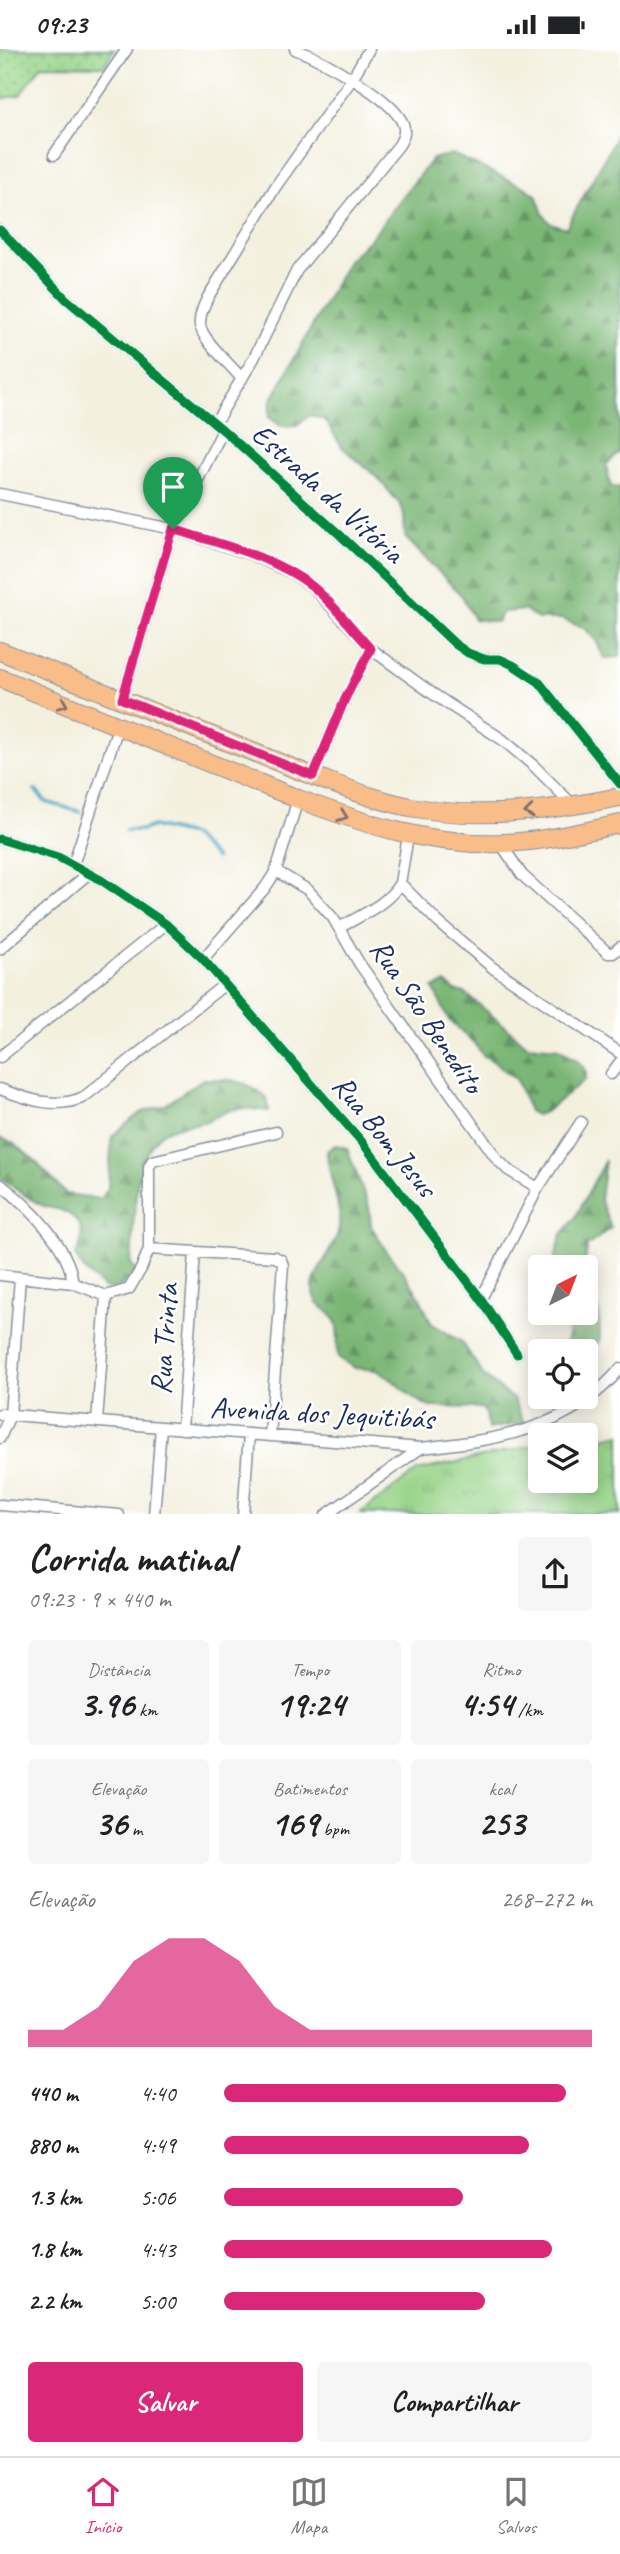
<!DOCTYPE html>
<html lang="pt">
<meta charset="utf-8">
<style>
:root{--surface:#fff;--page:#f6f6f6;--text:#202124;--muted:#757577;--line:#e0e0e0;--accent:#db2777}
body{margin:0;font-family:Caveat,sans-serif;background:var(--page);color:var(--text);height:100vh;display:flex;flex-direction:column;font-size:26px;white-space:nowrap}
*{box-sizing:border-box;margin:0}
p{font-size:23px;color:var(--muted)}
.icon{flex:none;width:38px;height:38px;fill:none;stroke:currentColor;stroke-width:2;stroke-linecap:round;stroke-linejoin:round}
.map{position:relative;height:1465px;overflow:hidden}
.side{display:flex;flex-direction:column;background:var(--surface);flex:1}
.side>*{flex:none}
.needle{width:46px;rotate:42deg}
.tools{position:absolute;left:528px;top:1206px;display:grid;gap:14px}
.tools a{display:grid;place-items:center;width:70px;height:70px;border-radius:7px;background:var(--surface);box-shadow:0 4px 18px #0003;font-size:35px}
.pin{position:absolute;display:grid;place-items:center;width:60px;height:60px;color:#fff;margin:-72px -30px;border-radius:50% 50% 50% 0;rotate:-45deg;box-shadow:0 0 7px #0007}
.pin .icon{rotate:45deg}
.round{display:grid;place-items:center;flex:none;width:74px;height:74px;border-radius:7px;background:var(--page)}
.head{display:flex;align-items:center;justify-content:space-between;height:119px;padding:0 28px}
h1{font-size:38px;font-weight:700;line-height:52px}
.figures{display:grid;grid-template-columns:repeat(3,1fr);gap:10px;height:119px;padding:7px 28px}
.figures div{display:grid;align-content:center;border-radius:7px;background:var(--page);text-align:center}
.figures b{font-size:35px;font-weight:700}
.figures small{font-size:19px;font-weight:400}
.figures p{font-size:19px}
.chart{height:196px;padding:14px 28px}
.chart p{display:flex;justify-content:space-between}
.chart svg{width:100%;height:126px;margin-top:7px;fill:var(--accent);opacity:.7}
.cta{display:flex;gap:14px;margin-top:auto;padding:14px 28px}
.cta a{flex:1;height:80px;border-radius:7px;background:var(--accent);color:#fff;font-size:28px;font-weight:700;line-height:80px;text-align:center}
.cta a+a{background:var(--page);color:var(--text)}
ul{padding:0 28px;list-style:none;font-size:23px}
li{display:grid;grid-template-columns:112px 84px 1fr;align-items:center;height:52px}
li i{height:18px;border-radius:9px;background:var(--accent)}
.status{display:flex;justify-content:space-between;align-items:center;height:49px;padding:0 35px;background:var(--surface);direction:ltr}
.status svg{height:19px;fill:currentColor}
.tab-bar{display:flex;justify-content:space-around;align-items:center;height:98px;border-top:2px solid var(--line);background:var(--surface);font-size:19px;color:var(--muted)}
.tab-bar a{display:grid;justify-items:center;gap:4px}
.tab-bar .on{color:var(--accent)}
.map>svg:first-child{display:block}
</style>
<div class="status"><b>09:23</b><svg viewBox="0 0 49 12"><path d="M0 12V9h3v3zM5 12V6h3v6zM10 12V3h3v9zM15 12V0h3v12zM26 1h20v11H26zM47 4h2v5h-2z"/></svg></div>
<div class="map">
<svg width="620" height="1466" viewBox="0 0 620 1466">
<defs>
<pattern id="grass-dots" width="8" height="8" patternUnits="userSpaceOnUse" patternTransform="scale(1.75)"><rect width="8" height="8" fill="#98d489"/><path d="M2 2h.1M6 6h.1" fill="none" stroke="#82b679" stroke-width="1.8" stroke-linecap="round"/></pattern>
<pattern id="forest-firs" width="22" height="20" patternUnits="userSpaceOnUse" patternTransform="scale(1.75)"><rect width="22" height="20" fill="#7ab675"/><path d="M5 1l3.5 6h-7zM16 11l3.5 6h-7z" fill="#639463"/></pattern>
<pattern id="park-tufts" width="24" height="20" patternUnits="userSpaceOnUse" patternTransform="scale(1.75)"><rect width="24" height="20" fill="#98d489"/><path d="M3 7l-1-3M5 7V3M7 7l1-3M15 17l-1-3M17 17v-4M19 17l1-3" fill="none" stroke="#82b679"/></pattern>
</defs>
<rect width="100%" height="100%" fill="#fff"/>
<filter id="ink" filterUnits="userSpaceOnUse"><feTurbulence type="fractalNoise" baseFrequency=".0143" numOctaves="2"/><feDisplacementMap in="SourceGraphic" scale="14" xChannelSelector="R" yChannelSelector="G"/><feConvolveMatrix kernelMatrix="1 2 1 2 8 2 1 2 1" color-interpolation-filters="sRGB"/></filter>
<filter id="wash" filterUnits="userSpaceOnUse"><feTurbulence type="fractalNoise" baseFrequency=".00686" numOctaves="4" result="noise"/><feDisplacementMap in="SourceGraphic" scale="28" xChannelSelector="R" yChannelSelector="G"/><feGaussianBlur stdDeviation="1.57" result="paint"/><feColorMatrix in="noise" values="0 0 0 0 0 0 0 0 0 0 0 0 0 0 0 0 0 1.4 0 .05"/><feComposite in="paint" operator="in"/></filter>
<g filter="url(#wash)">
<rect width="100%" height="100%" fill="#f3f0de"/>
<!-- grass -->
<path fill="url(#grass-dots)" stroke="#5a8274" stroke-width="2" d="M0,0h114l-10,17 -62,-1 -22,30 -20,4z"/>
<!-- forest -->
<path fill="url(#forest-firs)" stroke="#4a726a" stroke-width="2" d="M620,81v322l-14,13 5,22 9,1v169l-16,1 -7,-16 -11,-13 -24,-10h-24l-13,-9 -22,2 -6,10 -23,-3 -12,-23 -57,-59 -1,-22 -5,-12 -21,-25 -36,-31 -17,-27 -15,-5 -13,10 -16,1 -12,-9 2,-16 77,-140 22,-22 62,-80 20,-5 71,32 13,9 7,19 7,9 16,5z
M446,934l9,8 10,2 62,52 32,3 20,13 7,9v9l-41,33 -9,3 -7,-4 -12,-31 -21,-17 -13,-8 -9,-12 -25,-23 -16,-32z
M203,1030c27,0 43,0 64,19l2,13c-11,-1 -27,-4 -38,-1 -9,2 -16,9 -25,11 -13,5 -29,3 -42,11 -33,22 -30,95 -33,132l5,6c-7,13 -15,18 -31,19l-20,-18 -10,-15c11,-17 9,-36 -12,-45 -7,-3 -15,-3 -21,-6 -16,-7 -29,-18 -42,-28v-39l13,5 20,16 33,35 35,5 7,-11 4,-52 28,-23 25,-8z
M335,1096l12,3 22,59 2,19 16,26 16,19 16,25 12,27 31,19 22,34 30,24 10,23 -36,6 -2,-16 -5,-5 -51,-1 -15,-8 -24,-20 -15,-9 -21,-2 -17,-10c-2,-13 3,-32 -6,-42 -8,-10 -18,-11 -19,-24 -2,-19 20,-40 25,-60 6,-28 -11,-54 -11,-81z
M605,1111l-5,39 11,29 -24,18 -2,21h-33l10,-33 12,-14z
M586,1253l13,9 1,29 -14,19v-8h-23l6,-19 -7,-19h24z"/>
<!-- park -->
<path fill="url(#park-tufts)" stroke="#5a8274" stroke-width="2" d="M620,1385v80h-261l58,-43 124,-27v37h45v-39z"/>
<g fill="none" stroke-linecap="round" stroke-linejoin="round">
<!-- stream -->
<path stroke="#48a5c6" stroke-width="3.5" d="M35,741l11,12 35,10
M125,781h17l11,-4 38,9 25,24"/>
</g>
</g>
<g filter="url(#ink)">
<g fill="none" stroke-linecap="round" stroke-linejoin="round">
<!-- minor casing -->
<g stroke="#87909e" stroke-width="13">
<path id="minor" d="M54,106l73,-106
M0,181l66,69 157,131 116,104 116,110 13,9 16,6h16l13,6 26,17 81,102
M242,330c-10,-13 -40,-39 -42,-54 -1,-10 4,-20 8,-28l68,-111 76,-107 17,-30
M215,374l38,-63 44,-90 102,-125c4,-7 7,-13 4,-21 -10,-26 -82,-65 -108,-75
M0,445l173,35 80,26 39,18 21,14 58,62 62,45 70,46 31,26 40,40
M122,650l51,-170 50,-99
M313,727l32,-77 26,-50
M0,790l58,18 43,23 65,44 37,35 159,183 119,157 36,55
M501,795l21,31 86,78h5l7,-6
M73,816l45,-138
M276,822l32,19 25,28 26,45 138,196 11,11 30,18
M400,834l38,39 55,46 127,85
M339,879c22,-13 48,-23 61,-45l8,-47
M0,900l89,-76
M203,910l62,-71 11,-17 22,-72
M0,1008l166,-133
M611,1025l9,-12
M0,1040c27,10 56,21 84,8l141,-113
M0,1135c29,22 69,62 73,99
M149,1200l126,8 6,3 2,5 -13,171
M0,1226l73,8 33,13 23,-7 12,-20 8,-20v-82l3,-6 124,-29
M481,1250l57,-111 43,-66
M0,1365l421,34c74,-8 147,-17 199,-79
M97,1373l9,-126
M182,1380l13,-176
M0,1389l10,-23 10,-138
M0,1456l119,10
M154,1466l7,-88
M243,1466l6,-81
M326,1466l95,-67"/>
</g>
<!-- primary casing -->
<g stroke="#87909e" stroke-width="20">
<path id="primary" d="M0,602l313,125c33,12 67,26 103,32 69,12 136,2 204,-11
M0,629l298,121c67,25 132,47 205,44 39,-1 79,-11 117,-19"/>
</g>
<!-- minor -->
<use href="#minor" stroke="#fff" stroke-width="10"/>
<!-- primary -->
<use href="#primary" stroke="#f8bd89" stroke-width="18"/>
<!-- cycleway casing -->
<g stroke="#fff" stroke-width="13">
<path id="cycleway" d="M0,181l66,69 157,131 116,104 116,110 13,9 16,6h16l13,6 26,17 81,102
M0,790l58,18 43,23 65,44 37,35 159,183 119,157 36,55"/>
</g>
<!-- cycleway -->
<use href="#cycleway" stroke="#00873e" stroke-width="9"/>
</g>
<!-- one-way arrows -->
<defs><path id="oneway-chevron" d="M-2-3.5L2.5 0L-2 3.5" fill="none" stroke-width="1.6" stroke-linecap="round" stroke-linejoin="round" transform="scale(1.75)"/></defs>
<g stroke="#7e6f71">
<use href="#oneway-chevron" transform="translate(63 655) rotate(23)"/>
<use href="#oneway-chevron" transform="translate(529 763) rotate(174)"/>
<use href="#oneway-chevron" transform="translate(343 767) rotate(20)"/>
</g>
</g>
<g fill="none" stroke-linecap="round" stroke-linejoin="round" filter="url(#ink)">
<!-- route casing -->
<g stroke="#fff" stroke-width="14">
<path id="route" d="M173,480c46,15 100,27 139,57 21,17 40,43 59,63l-26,50 -32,77 -191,-77z"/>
</g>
<!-- route -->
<use href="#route" stroke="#db2777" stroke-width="9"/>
</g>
<g text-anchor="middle" stroke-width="5" stroke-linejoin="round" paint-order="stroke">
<!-- street labels -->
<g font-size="30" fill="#1b2f5e" stroke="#fff">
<text transform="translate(328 444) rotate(42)" y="10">Estrada da Vitória</text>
<text transform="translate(427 967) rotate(56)" y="10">Rua São Benedito</text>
<text transform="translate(385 1087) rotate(51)" y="10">Rua Bom Jesus</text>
<text transform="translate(164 1290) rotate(-86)" y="10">Rua Trinta</text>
<text transform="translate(322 1364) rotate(3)" y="10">Avenida dos Jequitibás</text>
</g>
</g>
</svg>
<div class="tools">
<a><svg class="needle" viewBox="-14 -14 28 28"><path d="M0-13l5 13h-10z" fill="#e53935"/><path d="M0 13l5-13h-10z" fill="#757577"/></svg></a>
<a><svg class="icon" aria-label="locate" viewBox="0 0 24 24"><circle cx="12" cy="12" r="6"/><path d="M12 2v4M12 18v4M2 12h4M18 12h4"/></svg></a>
<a><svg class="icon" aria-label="layers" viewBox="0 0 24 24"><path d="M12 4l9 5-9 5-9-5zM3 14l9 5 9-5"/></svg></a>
</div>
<div class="pin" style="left:173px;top:480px;background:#1e9e55"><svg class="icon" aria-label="arrive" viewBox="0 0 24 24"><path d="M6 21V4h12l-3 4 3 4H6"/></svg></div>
</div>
<section class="side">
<div class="head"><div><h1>Corrida matinal</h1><p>09:23 · 9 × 440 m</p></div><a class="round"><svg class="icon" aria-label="share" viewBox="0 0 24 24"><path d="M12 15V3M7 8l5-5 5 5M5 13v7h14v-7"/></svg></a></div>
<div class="figures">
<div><p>Distância</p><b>3.96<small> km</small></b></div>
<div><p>Tempo</p><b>19:24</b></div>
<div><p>Ritmo</p><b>4:54<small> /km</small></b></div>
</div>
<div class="figures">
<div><p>Elevação</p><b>36<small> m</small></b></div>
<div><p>Batimentos</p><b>169<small> bpm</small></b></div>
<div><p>kcal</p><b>253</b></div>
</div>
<div class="chart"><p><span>Elevação</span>268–272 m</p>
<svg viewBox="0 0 160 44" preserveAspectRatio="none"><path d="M0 44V38L10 38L20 30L30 14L40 6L50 6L60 14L70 30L80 38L90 38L100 38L110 38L120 38L130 38L140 38L150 38L160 38V44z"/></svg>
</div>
<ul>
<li><b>440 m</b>4:40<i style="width:93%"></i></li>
<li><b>880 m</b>4:49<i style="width:83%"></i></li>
<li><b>1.3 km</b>5:06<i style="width:65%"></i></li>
<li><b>1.8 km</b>4:43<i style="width:89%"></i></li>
<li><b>2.2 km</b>5:00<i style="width:71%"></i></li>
</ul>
<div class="cta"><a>Salvar</a><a>Compartilhar</a></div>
</section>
<nav class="tab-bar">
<a class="on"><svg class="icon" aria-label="home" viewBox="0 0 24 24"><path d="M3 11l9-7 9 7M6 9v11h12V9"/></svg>Início</a>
<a><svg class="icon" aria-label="map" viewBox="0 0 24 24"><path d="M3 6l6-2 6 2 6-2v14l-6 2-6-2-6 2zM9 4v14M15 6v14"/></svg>Mapa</a>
<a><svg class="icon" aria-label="saved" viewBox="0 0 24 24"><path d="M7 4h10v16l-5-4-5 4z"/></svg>Salvos</a>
</nav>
